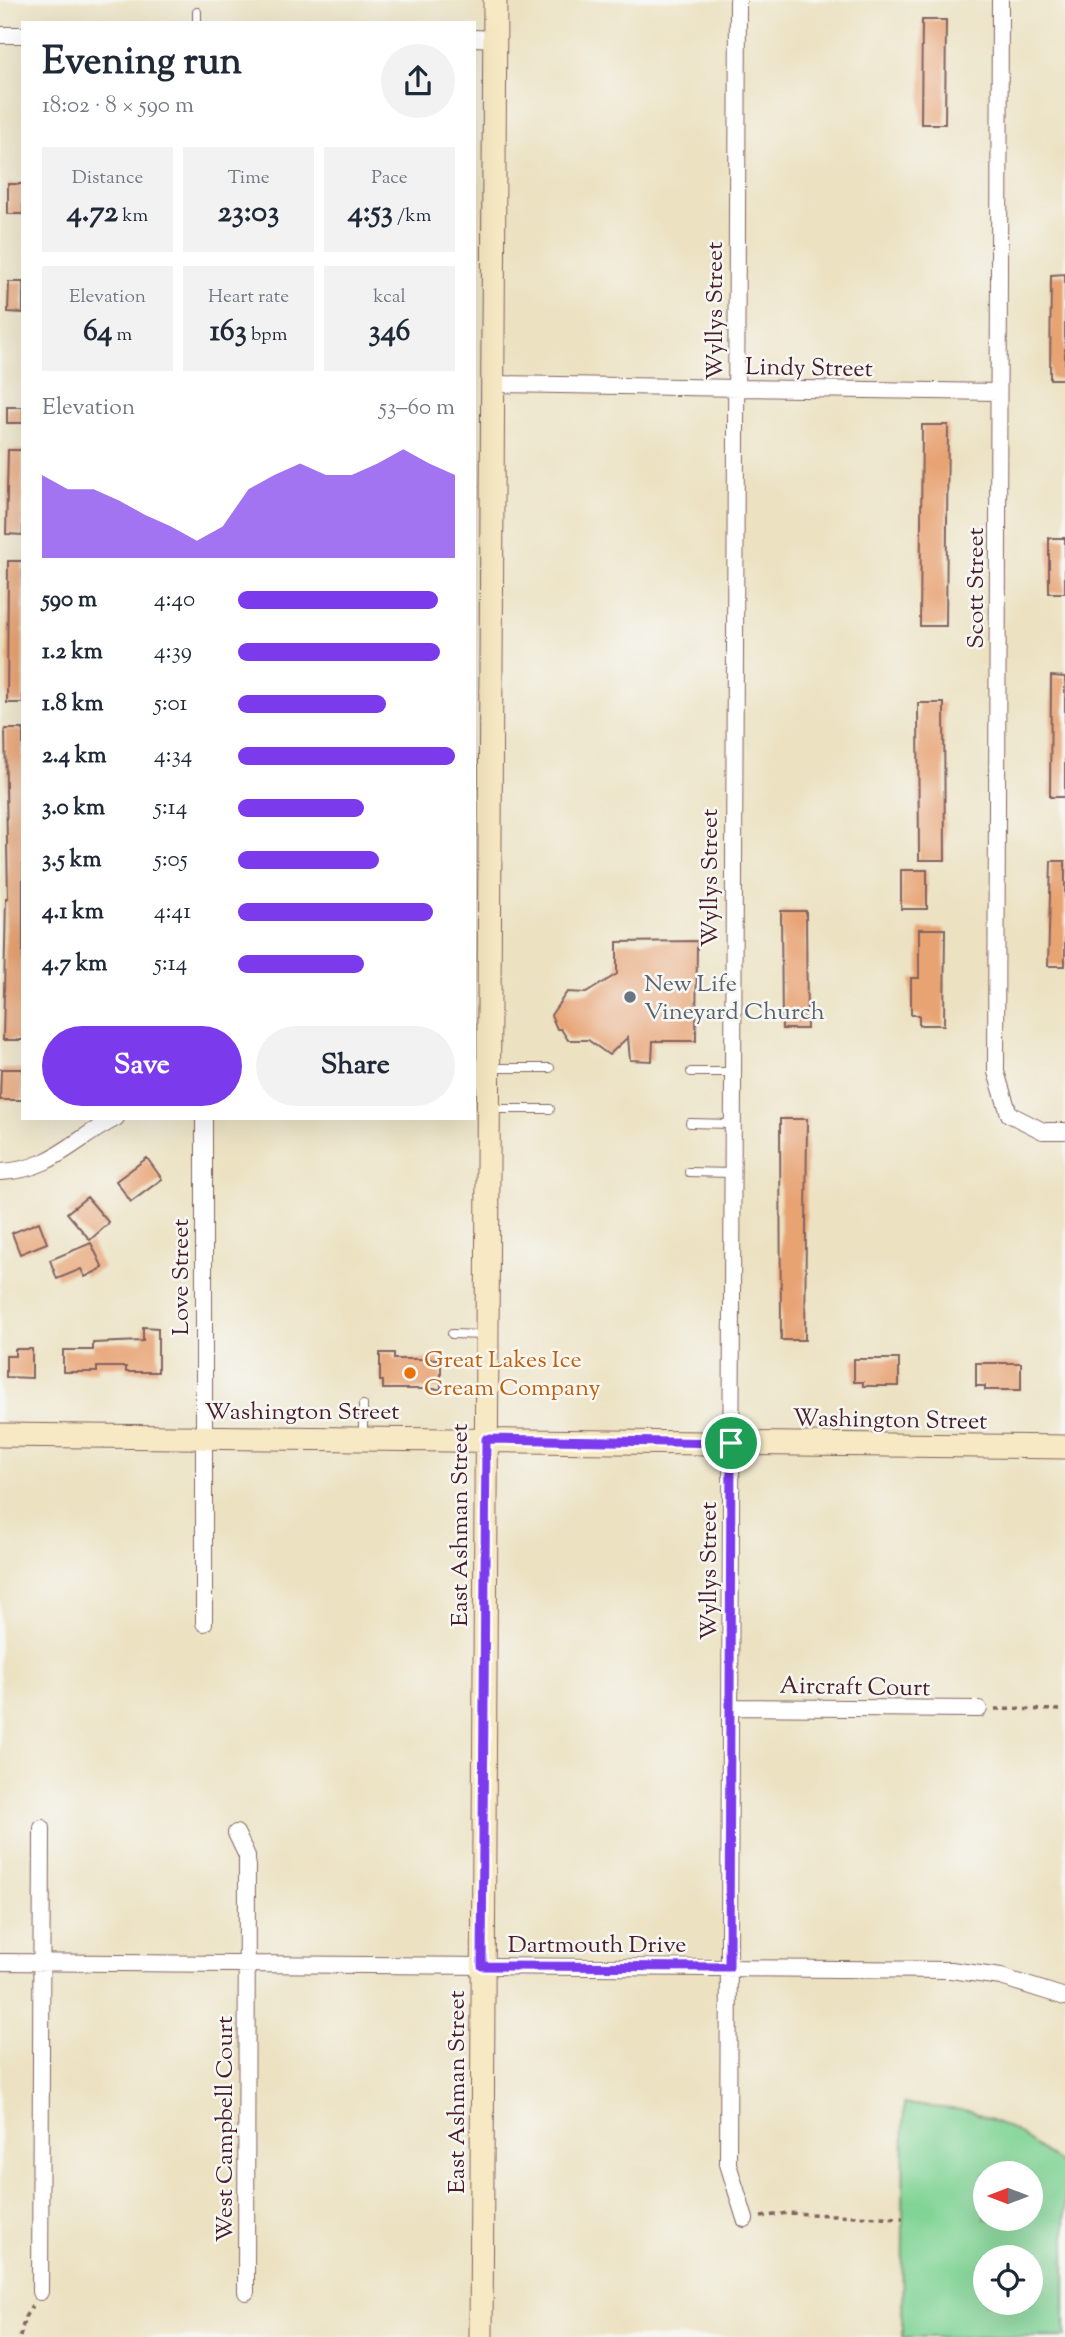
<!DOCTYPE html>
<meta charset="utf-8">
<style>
:root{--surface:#fff;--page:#f2f2f3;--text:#1f2937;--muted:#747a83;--accent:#7c3aed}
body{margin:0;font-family:"Sorts Mill Goudy",serif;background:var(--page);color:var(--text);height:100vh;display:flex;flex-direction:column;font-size:26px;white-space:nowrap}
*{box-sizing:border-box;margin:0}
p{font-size:23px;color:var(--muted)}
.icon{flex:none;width:38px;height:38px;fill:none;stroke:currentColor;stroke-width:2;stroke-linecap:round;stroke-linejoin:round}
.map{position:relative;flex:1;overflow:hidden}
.drawer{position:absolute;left:21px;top:21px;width:455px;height:1099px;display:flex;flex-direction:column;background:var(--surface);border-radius:0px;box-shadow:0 7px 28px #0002}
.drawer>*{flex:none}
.needle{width:46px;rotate:270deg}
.fabs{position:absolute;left:973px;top:2161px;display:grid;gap:14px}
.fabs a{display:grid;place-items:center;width:70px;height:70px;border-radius:50%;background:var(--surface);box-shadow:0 7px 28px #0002;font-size:35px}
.pin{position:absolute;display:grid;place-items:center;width:60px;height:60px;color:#fff;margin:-30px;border:4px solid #fff;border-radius:50%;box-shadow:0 2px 7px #0007}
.round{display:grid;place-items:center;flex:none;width:74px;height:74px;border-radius:37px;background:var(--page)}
.headline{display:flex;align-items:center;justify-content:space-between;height:119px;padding:0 21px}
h1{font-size:38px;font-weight:700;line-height:52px}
.stats{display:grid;grid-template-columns:repeat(3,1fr);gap:10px;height:119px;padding:7px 21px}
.stats div{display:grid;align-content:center;border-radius:0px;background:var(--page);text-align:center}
.stats b{font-size:30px;font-weight:700}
.stats small{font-size:19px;font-weight:400}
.stats p{font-size:19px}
.chart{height:196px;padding:14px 21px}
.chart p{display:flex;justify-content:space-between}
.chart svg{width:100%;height:126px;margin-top:7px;fill:var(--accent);opacity:.7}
.button{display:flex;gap:14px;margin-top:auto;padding:14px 21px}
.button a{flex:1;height:80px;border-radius:42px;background:var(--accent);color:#fff;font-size:28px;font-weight:700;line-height:80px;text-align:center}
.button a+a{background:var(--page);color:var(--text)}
ul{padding:0 21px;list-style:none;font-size:23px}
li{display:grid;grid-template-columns:112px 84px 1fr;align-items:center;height:52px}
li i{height:18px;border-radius:9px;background:var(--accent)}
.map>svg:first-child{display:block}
</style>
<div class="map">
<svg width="1065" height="2337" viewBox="0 0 1065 2337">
<rect width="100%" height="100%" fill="#f6f6f2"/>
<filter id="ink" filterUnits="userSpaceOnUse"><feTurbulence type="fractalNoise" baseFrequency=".0143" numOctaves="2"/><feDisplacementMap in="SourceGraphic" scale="14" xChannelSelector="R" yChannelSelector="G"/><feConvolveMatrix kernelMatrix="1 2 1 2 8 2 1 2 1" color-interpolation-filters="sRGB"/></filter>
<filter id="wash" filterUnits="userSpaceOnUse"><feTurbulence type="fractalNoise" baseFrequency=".00686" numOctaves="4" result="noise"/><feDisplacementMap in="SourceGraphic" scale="28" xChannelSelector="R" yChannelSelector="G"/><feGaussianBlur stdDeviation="1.57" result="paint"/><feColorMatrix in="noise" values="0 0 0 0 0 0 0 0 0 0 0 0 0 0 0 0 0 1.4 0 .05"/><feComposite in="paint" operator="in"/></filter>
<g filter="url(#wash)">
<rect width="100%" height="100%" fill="#ece2c2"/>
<!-- green -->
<path fill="#81d495" stroke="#667a60" stroke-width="2" fill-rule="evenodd" d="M904,2104l67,7 43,19 51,37v170h-163zM985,2174h46v45h-46zM985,2258h46v45h-46z"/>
<g id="blocks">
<!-- building -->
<path fill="#e8a373" d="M922,20h24l-1,104h-24z
M8,184h15v30h-15z
M1065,274v105h-15l1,-104z
M9,282h14v31l-15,-1z
M7,407h16v16h-16z
M922,425h26l-2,201h-26z
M8,450h15v85l-17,-1z
M1049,538h16v55h-16z
M8,561h15v142h-16z
M1051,676l14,1v120h-15z
M918,703h26l1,157h-26z
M5,729h18v311h-20l3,-142h2z
M1051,861h14v105h-17z
M901,870h26v39h-26z
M781,911h25l1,118h-25z
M919,929h26l-1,96h-25v-10h-8v-37h8z
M697,941l-1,100h-43l-1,20 -22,-1 -2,-23 -19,18 -21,-15h-20l-7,-11h-4l-6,-14 16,-23 19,1 31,-19v-32z
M1,1069h22v31h-23z
M780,1119h27l-2,221h-24z
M147,1158l15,21 -31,23 -15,-21z
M87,1197l22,26 -19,17 -23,-27z
M39,1222l8,21 -27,11 -8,-21z
M91,1243l12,25 -18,9 -4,-8 -24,10 -7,-19z
M143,1327l15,1v44h-32v-5h-29v5h-34v-22h30v-7l50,-2z
M15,1349h17v29l-26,-1v-21h9z
M380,1353h14v6h47v30h-58v-8h-3z
M854,1359h45v27h-36v-4h-9z
M976,1363h45v27h-36v-4h-9z"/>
</g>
</g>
<g filter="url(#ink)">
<use href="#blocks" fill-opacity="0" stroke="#836360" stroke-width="2"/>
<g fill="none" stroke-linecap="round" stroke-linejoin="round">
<!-- lane casing -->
<g stroke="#836360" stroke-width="10">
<path id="lane" d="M197,12v11
M492,1068h58
M691,1072h40
M491,1109h59
M690,1123l41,1
M689,1172l42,1
M452,1334l32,1
M363,1437v-32"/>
</g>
<!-- street casing -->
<g stroke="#836360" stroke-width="18">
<path id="street" d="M738,0l-10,2164 17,55
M1000,0l-4,1072 13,42 34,17h22
M0,35h23
M474,38l20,1
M493,384l505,8
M204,1118v505
M0,1172c53,-2 72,-32 116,-54
M730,1707l249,2
M236,1833l11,23 -1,436
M0,1962l951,8 50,7 64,20
M40,2292l2,-464"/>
</g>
<!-- secondary casing -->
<g stroke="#836360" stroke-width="25">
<path id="secondary" d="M0,1435l1065,12
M481,2337l14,-2337"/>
</g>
<!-- path -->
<path stroke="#836360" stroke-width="3.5" stroke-dasharray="5 5" stroke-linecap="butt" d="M995,1709l70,1
M761,2217l26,-4 116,5
M20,2337l5,-20 7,-11"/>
<!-- lane -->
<use href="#lane" stroke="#fff" stroke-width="8"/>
<!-- street -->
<use href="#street" stroke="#fff" stroke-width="16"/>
<!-- secondary -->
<use href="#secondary" stroke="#f7e9c3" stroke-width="23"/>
</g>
</g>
<g fill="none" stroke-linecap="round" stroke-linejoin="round" filter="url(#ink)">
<!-- route casing -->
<g stroke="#fff" stroke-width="14">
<path id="route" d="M486,1439l245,4 -2,524 -247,-1z"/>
</g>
<!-- route -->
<use href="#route" stroke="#7c3aed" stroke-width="9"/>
</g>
<!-- markers -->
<circle fill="#6b7280" stroke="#f6f6f2" stroke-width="2.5" cx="630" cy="997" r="7"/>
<circle fill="#e8710a" stroke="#f6f6f2" stroke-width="2.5" cx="410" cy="1373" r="7"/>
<g text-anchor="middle" stroke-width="5" stroke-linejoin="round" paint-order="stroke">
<!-- street labels -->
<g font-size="24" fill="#4a1f2b" stroke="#f6f6f2">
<text transform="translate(714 311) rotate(-90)" y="8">Wyllys Street</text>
<text transform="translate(809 367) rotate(1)" y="8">Lindy Street</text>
<text transform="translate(975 588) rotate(-90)" y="8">Scott Street</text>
<text transform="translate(709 878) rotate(-90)" y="8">Wyllys Street</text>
<text transform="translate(180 1277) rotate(-90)" y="8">Love Street</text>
<text x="302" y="1419">Washington Street</text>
<text transform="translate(890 1419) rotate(1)" y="8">Washington Street</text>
<text transform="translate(459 1525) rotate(-90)" y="8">East Ashman Street</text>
<text transform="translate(708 1571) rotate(-90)" y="8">Wyllys Street</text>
<text transform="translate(855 1686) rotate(1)" y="8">Aircraft Court</text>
<text x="597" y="1952">Dartmouth Drive</text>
<text transform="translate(456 2092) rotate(-90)" y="8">East Ashman Street</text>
<text transform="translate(224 2129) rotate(-90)" y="8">West Campbell Court</text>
</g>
<!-- worship labels -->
<g font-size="24" fill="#5b616d" stroke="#f6f6f2" text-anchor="start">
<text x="644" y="991">New Life<tspan x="644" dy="28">Vineyard Church</tspan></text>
</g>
<!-- food labels -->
<g font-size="24" fill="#c56008" stroke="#f6f6f2" text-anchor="start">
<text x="424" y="1367">Great Lakes Ice<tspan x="424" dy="28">Cream Company</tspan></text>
</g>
</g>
</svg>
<div class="fabs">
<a><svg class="needle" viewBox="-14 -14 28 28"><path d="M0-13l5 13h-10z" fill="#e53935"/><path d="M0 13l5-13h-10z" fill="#747a83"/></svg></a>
<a><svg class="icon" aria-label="locate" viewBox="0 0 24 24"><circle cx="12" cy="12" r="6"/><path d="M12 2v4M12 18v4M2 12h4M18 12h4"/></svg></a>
</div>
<div class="pin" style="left:731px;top:1443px;background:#1e9e55"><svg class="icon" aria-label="arrive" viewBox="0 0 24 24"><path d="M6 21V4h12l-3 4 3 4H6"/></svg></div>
<section class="drawer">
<div class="headline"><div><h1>Evening run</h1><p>18:02 · 8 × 590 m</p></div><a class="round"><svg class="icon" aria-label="share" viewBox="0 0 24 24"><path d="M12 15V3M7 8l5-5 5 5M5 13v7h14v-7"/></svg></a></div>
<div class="stats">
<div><p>Distance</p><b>4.72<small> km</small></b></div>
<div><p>Time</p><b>23:03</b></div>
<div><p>Pace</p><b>4:53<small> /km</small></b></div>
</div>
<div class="stats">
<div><p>Elevation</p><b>64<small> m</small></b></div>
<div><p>Heart rate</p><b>163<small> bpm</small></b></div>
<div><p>kcal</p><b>346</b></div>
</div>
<div class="chart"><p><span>Elevation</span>53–60 m</p>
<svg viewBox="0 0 160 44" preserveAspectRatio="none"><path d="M0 44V15L10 20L20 20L30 24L40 29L50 33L60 38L70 33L80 20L90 15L100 11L110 15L120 15L130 11L140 6L150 11L160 15V44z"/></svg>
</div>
<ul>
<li><b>590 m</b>4:40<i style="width:92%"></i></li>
<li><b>1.2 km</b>4:39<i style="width:93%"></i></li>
<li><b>1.8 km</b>5:01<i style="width:68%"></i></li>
<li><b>2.4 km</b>4:34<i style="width:100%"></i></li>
<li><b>3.0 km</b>5:14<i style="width:58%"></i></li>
<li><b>3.5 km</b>5:05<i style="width:65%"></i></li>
<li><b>4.1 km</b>4:41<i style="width:90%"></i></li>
<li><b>4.7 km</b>5:14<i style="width:58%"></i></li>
</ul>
<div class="button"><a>Save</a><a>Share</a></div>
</section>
</div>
